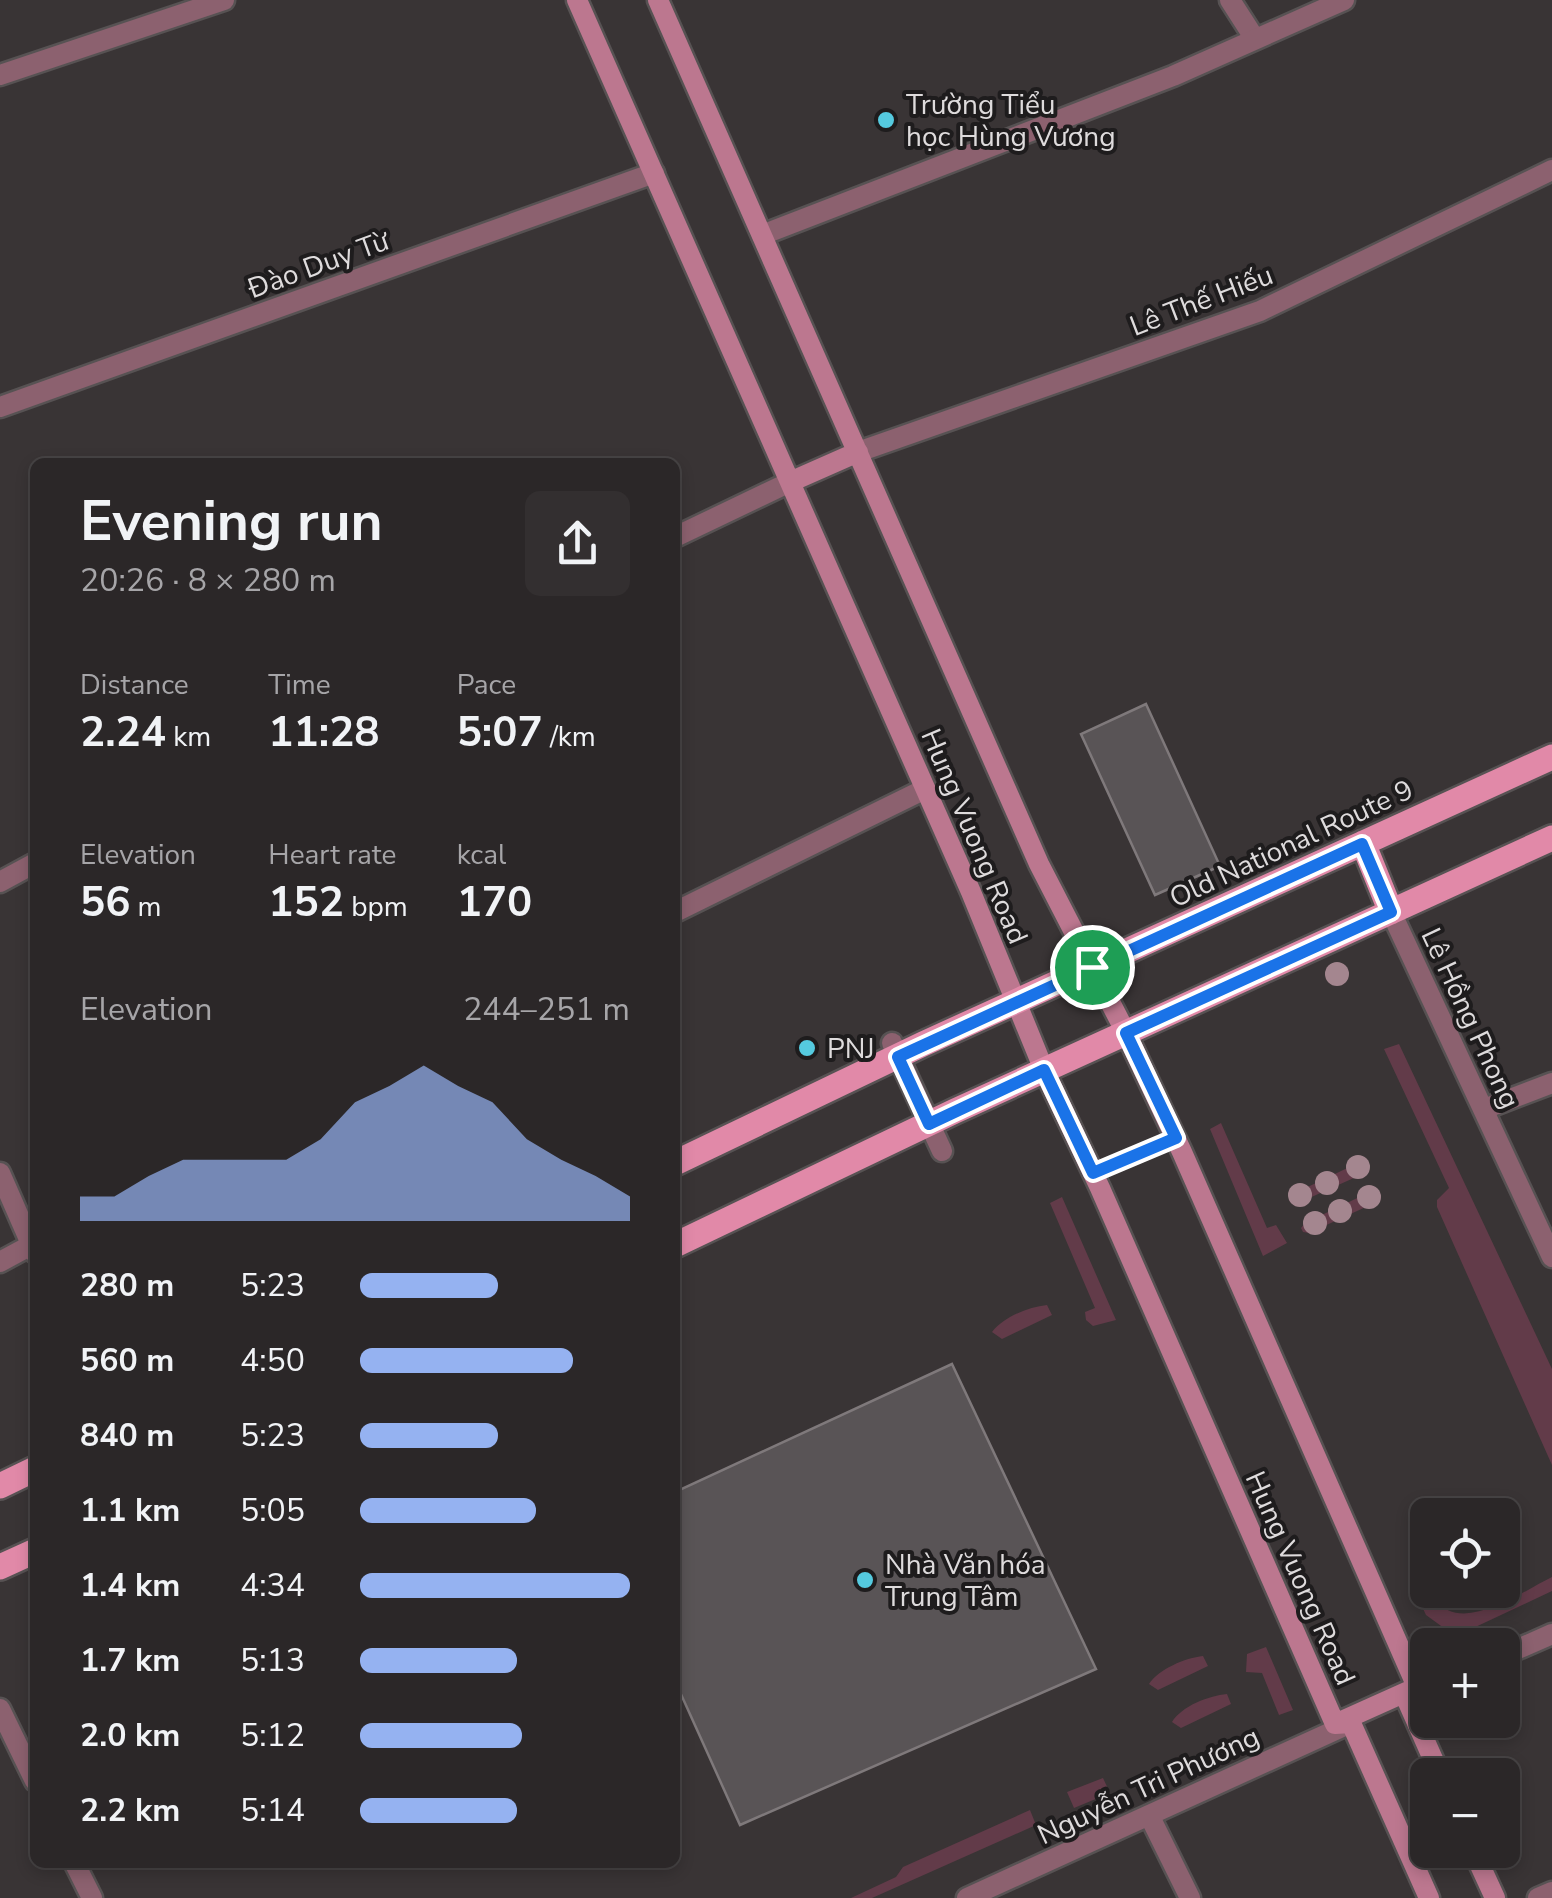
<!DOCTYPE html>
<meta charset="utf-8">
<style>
:root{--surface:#2b2728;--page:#332f30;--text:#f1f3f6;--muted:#a6a5a8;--line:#474445;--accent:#95b2f1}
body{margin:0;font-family:"Nunito Sans",sans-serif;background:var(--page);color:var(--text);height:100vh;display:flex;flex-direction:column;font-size:38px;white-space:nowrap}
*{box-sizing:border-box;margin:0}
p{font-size:32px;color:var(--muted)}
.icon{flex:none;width:55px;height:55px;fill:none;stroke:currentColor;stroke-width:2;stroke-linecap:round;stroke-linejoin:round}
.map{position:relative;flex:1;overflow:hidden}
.drawer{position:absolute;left:30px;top:458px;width:650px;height:1410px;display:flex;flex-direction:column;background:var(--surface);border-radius:15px;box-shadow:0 5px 15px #0003,0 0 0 2px var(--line)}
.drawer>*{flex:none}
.fabs{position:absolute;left:1410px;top:1498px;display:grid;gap:20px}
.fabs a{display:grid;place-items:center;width:110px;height:110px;border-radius:15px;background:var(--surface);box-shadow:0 5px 15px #0003,0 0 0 2px var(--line);font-size:50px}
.pin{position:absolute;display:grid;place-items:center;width:85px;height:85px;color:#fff;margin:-42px;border:5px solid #fff;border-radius:50%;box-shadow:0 2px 10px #0007}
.round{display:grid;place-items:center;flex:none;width:105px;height:105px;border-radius:15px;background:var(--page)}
.head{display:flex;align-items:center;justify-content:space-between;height:170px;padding:0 50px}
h1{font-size:55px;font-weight:700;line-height:75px}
.stats{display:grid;grid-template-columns:repeat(3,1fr);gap:15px;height:170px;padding:10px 50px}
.stats div{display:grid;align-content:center}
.stats b{font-size:42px;font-weight:700}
.stats small{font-size:28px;font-weight:400}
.stats p{font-size:28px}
.chart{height:280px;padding:20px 50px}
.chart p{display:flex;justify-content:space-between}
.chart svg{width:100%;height:180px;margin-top:10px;fill:var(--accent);opacity:.7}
ul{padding:0 50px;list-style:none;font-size:32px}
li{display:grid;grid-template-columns:160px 120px 1fr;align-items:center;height:75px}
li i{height:25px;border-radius:12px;background:var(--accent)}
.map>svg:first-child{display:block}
</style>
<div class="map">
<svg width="1552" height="1898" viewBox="0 0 1552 1898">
<rect width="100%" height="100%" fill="#393435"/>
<!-- green -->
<path fill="#623b49" d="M1399,1044l153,325v96l-115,-258v-7l12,-12 -65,-139z
M1221,1123l46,105 9,-3 11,18 -24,13 -53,-127z
M1362,1161l5,6 -11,10 -60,27 -5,-1 -2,-4 4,-5z
M1374,1190l5,6 -11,10 -59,27 -6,-1 -2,-4 4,-5z
M1062,1197l54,123 -23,6 -7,-6 -1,-8 10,-4 -45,-105z
M1047,1305l5,10 -50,24 -10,-7c12,-15 36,-25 55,-27z
M1427,1575l1,15h14l-7,10c28,35 86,-8 117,-23v14l-83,39 -21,1 -22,-16 -15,-32z
M1266,1647l27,63 -14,5 -17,-42 -16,-1 1,-18z
M1203,1656l5,10 -50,24 -9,-6c10,-15 36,-26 54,-28z
M1227,1694l4,10 -50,24 -9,-6c10,-16 36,-26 55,-28z
M1103,1778l7,15 -36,15 -7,-16z
M1030,1810l6,15 -164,73h-21l45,-21 7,-10z"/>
<!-- building -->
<path fill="#595456" stroke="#7f797b" stroke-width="2.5" d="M1146,704l74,162 -65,29 -74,-161z
M952,1364l144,305 -356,156 -65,-144v-189z"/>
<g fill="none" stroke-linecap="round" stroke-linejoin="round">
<!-- service casing -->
<g stroke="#575253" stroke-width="25">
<path id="service" d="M1230,0l25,39"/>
</g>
<!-- pedestrian casing -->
<g stroke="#575253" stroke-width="25">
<path id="pedestrian" d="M892,1043l50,108"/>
</g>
<!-- minor casing -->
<g stroke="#575253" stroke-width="25">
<path id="minor" d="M762,235l411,-159 171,-76
M0,407l654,-234
M858,452l402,-141 292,-141
M675,537l115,-55
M0,882l35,-19
M675,912l250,-123
M1484,1109l68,-26
M0,1173l35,80
M0,1262l35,-19
M1502,1656l50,-22
M0,1709l35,72
M1149,1815l41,83
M74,1862l18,36
M967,1898l384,-175
M1538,1898l14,-6"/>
</g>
<!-- tertiary casing -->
<g stroke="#575253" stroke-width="25">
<path id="tertiary" d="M0,75l224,-75
M1391,912l161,345"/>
</g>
<!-- secondary casing -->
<g stroke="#575253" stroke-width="25">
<path id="secondary" d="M577,0l394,892 73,178 56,118 235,536 16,-1 78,175
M658,0l381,864 87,169 56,119 235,535 -11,11 34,77
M790,482l68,-30
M1337,1723l78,-35
M1473,1850l22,48"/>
</g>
<!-- primary casing -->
<g stroke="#575253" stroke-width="30">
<path id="primary" d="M1363,843l28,69
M675,1163l248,-119 629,-287
M675,1245l280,-134 597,-273
M0,1486l35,-17
M0,1567l35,-16"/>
</g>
<!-- path -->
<path stroke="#787374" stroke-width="6" stroke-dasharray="8 5" stroke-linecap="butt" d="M1114,1164l40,-17"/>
<!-- service -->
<use href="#service" stroke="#8c616f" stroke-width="20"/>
<!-- pedestrian -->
<use href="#pedestrian" stroke="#8c616f" stroke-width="20"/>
<!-- minor -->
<use href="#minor" stroke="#8c616f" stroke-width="20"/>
<!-- tertiary -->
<use href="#tertiary" stroke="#8c616f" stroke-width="20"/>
<!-- secondary -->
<use href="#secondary" stroke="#bc778f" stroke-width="20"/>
<!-- primary -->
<use href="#primary" stroke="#e189a8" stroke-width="25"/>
</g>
<!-- trees -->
<g fill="#a4868f">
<circle cx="1337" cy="974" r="12"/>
<circle cx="1358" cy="1167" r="12"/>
<circle cx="1327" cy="1183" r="12"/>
<circle cx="1300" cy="1195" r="12"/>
<circle cx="1369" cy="1197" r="12"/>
<circle cx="1340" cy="1211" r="12"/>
<circle cx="1315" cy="1223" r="12"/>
</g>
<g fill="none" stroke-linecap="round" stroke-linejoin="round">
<!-- route casing -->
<g stroke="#fff" stroke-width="20">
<path id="route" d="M1362,844l29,68 -265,121 50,105 -83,35 -49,-103 -115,54 -31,-67z"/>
</g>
<!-- route -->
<use href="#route" stroke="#1a73e8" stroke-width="12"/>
</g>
<!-- markers -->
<g fill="#55cadf" stroke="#1e1c1d" stroke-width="4">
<circle cx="886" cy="120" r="10"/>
<circle cx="807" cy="1048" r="10"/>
<circle cx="865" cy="1580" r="10"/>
</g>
<g text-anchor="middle" stroke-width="8" stroke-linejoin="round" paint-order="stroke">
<!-- poi labels -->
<g font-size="28" fill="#dedbdc" stroke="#1e1c1d" text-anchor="start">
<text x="906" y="114">Trường Tiểu<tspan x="906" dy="32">học Hùng Vương</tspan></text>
<text x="827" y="1058">PNJ</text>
<text x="885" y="1574">Nhà Văn hóa<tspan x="885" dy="32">Trung Tâm</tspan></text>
</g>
<!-- street labels -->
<g font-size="28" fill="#dedbdc" stroke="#1e1c1d">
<text transform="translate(318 264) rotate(-20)" y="10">Đào Duy Từ</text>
<text transform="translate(1201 300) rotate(-21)" y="10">Lê Thế Hiếu</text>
<text transform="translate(975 836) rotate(67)" y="10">Hung Vuong Road</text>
<text transform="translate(1291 843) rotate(-25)" y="10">Old National Route 9</text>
<text transform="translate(1471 1018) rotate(65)" y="10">Lê Hồng Phong</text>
<text transform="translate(1301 1578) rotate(66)" y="10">Hung Vuong Road</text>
<text transform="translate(1148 1785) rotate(-25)" y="10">Nguyễn Tri Phương</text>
</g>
</g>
</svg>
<div class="fabs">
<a><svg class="icon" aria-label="locate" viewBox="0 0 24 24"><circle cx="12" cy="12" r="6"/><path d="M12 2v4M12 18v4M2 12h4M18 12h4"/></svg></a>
<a>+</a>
<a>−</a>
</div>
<div class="pin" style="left:1092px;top:967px;background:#1e9e55"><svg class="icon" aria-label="arrive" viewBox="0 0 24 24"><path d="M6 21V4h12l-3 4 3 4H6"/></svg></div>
<section class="drawer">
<div class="head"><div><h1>Evening run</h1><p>20:26 · 8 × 280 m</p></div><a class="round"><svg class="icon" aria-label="share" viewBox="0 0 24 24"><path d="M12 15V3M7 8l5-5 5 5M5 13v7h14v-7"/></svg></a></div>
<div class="stats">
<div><p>Distance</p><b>2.24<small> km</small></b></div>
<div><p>Time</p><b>11:28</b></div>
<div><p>Pace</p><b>5:07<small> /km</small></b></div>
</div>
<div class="stats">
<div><p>Elevation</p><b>56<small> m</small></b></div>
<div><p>Heart rate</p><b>152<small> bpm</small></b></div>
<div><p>kcal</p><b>170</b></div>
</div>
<div class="chart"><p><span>Elevation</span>244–251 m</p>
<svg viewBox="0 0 160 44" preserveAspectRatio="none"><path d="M0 44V38L10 38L20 33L30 29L40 29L50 29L60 29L70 24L80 15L90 11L100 6L110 11L120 15L130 24L140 29L150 33L160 38V44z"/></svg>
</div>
<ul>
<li><b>280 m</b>5:23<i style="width:51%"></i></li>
<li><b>560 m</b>4:50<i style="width:79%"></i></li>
<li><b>840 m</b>5:23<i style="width:51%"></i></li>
<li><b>1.1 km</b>5:05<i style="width:65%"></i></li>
<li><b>1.4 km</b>4:34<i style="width:100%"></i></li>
<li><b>1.7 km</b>5:13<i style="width:58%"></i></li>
<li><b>2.0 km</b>5:12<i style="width:60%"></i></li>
<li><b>2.2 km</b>5:14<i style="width:58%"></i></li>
</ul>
</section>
</div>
